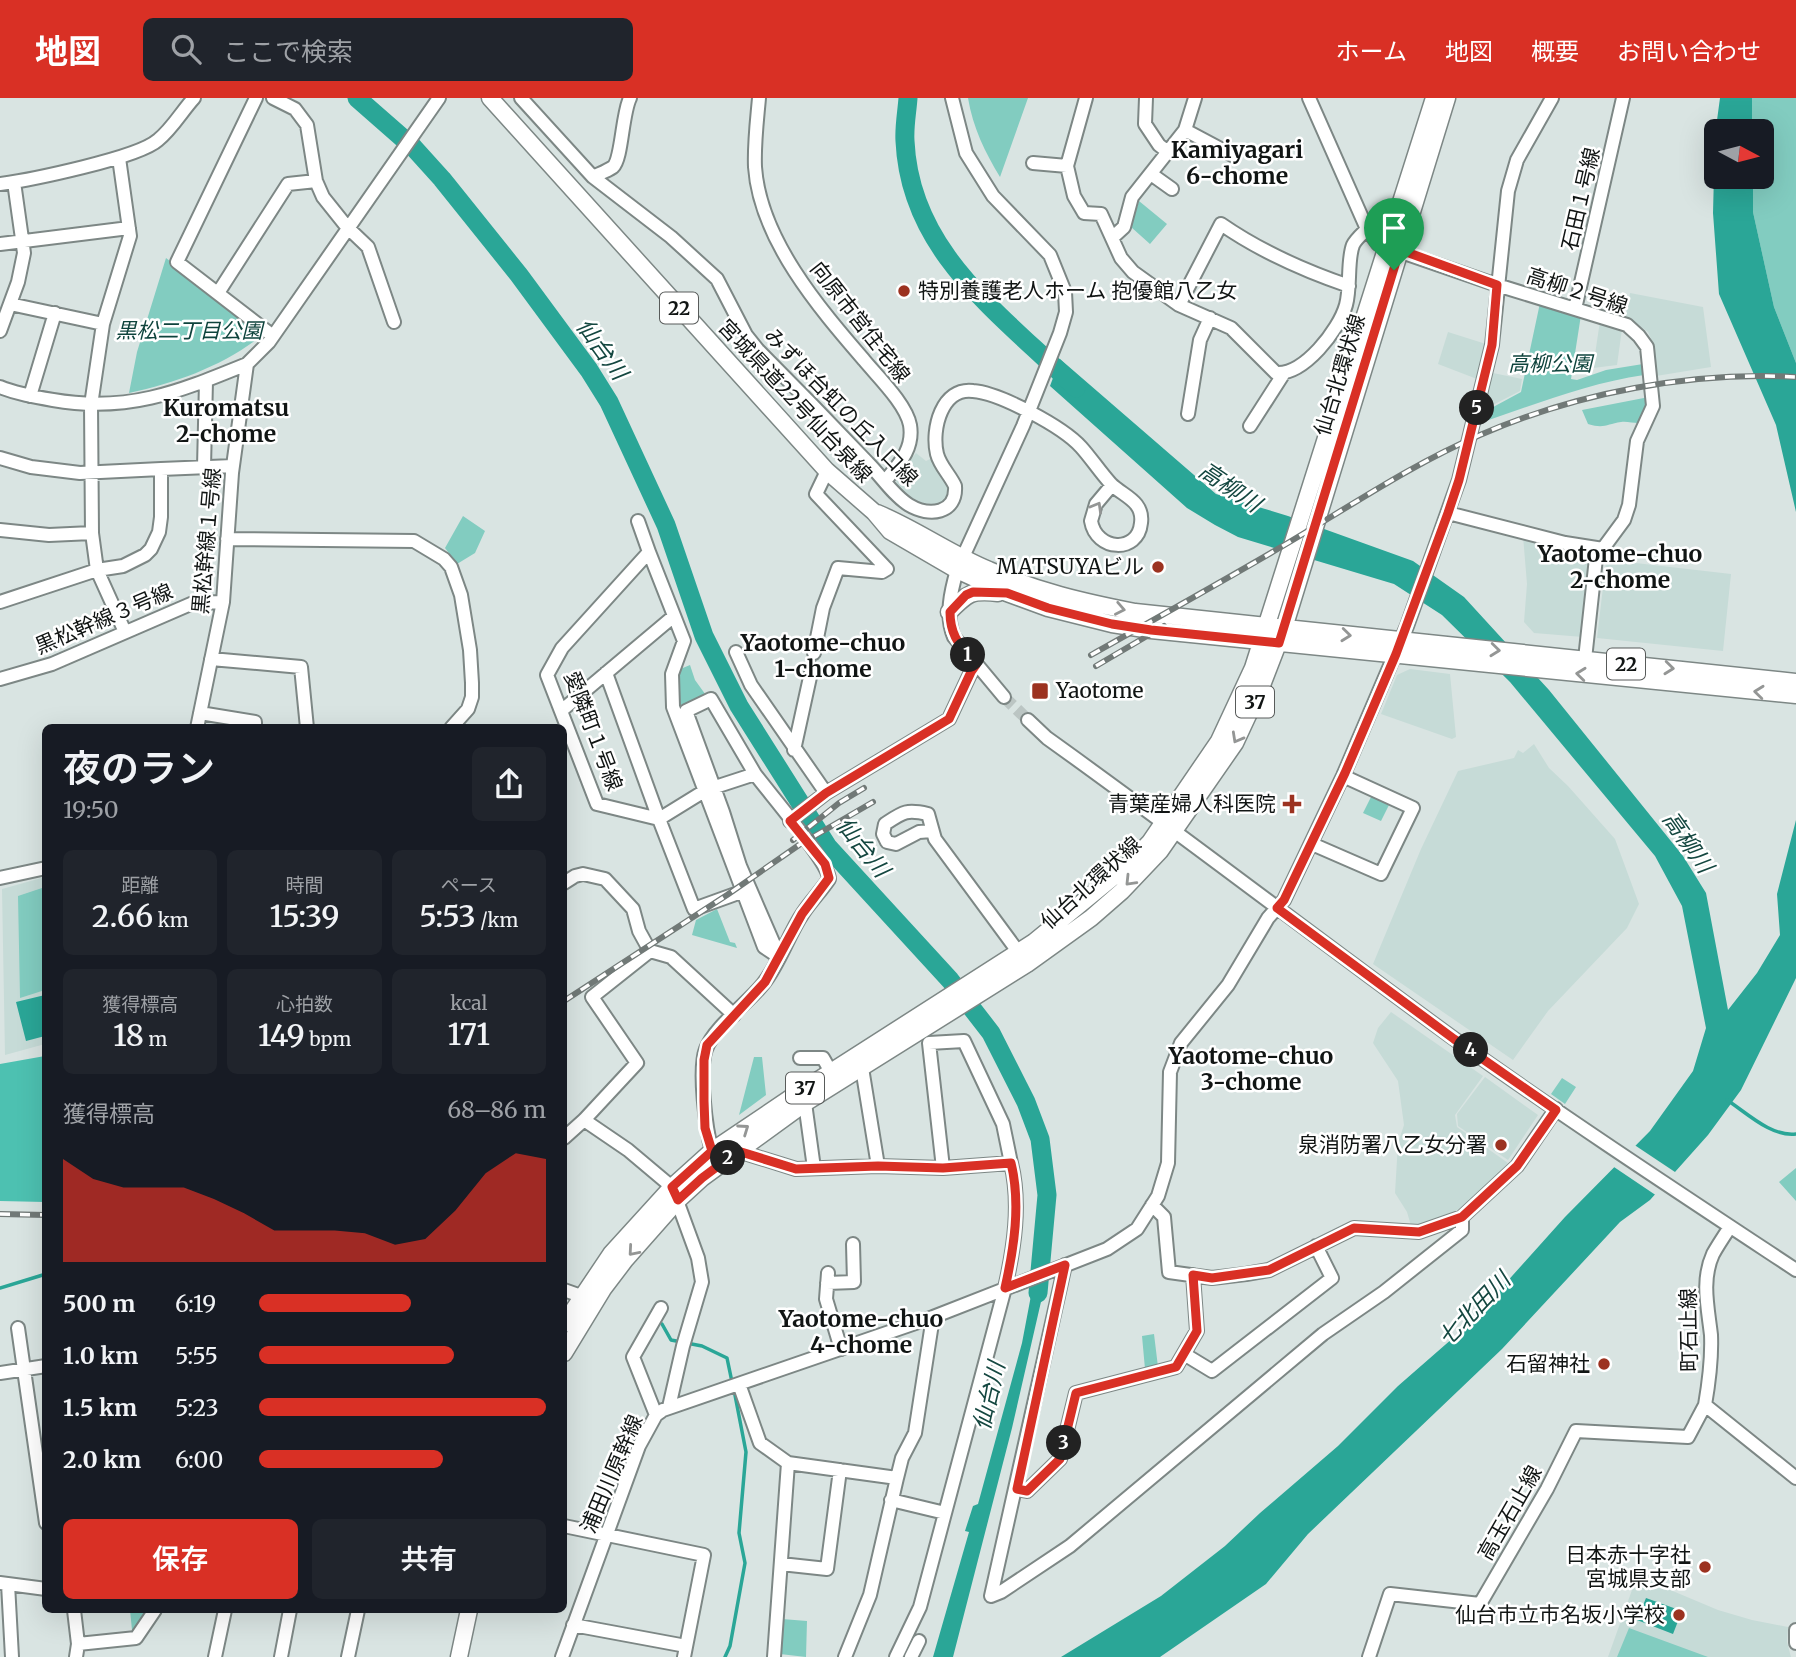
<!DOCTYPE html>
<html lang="ja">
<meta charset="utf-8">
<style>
:root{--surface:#171b24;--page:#20242c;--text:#f1f3f6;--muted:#9ea1a6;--accent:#d93025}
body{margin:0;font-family:Merriweather,"Noto Sans JP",serif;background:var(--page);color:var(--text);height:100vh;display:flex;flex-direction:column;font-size:26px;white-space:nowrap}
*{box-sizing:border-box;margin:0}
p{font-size:23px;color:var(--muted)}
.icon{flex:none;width:38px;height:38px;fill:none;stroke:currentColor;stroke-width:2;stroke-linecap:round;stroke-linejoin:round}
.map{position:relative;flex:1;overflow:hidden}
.side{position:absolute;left:42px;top:626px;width:525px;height:889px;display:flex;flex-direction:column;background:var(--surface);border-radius:10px;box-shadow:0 7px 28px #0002}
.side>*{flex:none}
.needle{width:46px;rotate:97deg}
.buttons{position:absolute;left:1704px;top:21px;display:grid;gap:14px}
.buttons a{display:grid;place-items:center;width:70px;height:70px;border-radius:10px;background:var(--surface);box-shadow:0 7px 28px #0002;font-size:35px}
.pin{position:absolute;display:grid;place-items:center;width:60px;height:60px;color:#fff;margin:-72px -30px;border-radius:50% 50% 50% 0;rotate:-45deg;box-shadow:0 0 7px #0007}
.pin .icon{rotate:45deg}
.km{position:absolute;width:35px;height:35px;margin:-18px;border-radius:50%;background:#222;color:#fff;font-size:19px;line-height:35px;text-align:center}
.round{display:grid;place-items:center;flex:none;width:74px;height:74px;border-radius:10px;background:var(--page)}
.overview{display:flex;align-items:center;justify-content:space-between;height:119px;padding:0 21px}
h1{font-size:38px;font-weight:600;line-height:52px}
.metrics{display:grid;grid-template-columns:repeat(3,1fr);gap:10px;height:119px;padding:7px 21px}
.metrics div{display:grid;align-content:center;border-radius:10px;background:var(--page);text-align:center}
.metrics b{font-size:30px;font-weight:600}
.metrics small{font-size:19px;font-weight:400}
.metrics p{font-size:19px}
.chart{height:196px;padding:14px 21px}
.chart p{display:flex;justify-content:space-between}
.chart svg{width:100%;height:126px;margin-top:7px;fill:var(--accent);opacity:.7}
.button{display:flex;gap:14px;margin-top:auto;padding:14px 21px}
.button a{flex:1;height:80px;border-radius:10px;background:var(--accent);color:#fff;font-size:28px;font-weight:600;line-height:80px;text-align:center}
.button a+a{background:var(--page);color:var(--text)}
ul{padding:0 21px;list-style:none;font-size:23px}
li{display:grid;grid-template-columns:112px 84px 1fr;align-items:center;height:52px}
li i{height:18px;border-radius:9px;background:var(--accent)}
header{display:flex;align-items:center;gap:42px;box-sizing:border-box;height:98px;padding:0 35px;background:var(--accent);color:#fff}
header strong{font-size:33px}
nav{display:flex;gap:38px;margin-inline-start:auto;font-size:24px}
.search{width:490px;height:63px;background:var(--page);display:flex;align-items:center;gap:18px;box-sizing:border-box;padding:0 24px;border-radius:10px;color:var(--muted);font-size:26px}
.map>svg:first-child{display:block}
</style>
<header>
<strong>地図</strong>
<div class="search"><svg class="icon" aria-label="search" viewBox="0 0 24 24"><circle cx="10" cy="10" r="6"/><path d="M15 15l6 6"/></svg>ここで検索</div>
<nav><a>ホーム</a><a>地図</a><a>概要</a><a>お問い合わせ</a></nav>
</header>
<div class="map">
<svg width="1796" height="1559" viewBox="0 0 1796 1559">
<rect width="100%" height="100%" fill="#d9e4e2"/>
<!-- built -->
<path fill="#c6dbd7" d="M1630,195l73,14 8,60 -55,9 -3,-33 -5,-11 -22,-16z
M1600,223l22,8 -5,36 -24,3z
M1448,234l38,12 -9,35 -39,-15z
M1493,275l29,6 -2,12 -37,19z
M916,355l10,8 8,-4 16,31 -4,12 -7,6 -15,1 -19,-11 -8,-8 -1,-9z
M1523,438l70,15 -10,86 -49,-4 -10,-11 3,-38z
M1617,457l10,1v6l104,12 -8,77 -126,-13 9,-76 10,1z
M1410,571l40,5 6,63 -4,2 -71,-25 16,-39z
M1534,646l15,24 19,18 47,53 24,65 -12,24 -79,83 -35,49 -140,-96 48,-115 37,-78 56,-13 4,-8 5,3z
M45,779v167l-40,11 -3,-166z
M1391,914l92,64 -28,39 2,12 51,36 -29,32 -27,19 -40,15 -5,-17 -12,-19 3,-50 6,-18 -6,-44 -25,-38 5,-15z
M1485,979l53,38 -30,45 -50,-34 -1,-12z
M1637,1478l81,34 34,10 36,7 -1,15 4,15h-183z"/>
<!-- green -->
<path fill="#82ccc0" d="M968,0h60l-28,79c-15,-25 -27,-49 -32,-79z
M1752,0h44v265l-22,-56 -21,-95v-35h9v-46h-10z
M1139,103l28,23 -17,20 -19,-17z
M166,160l98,76c-41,32 -85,48 -135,59l8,-41z
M1540,205l41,12 -10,64 6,1 29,-10 37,-6 1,11c-55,8 -108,29 -161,47l1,-10 37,-20z
M1649,299v7l-11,19c-5,0 -12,-2 -17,-1 -14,2 -17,7 -33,2l-6,-14z
M463,418l22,15 -10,22 -18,11 -12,-16z
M690,567l5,15 13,18 -27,12 -4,-8 1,-32z
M1372,697l18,8 -9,18 -18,-8z
M45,789v103l-25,8 -2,-102z
M717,811l13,33 5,1 2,5 -45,-13 4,-15z
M754,959h8l4,38 -27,20z
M1562,980l14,9 -11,17 -14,-10z
M1796,1070v33l-17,-19z
M1154,1236l4,33 -13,2 -3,-33z
M130,1512h18l-12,19 -4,1z
M782,1521l25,2 -1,36 -26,-3z
M1629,1530l79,29h-91z"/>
<!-- forest -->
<path fill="#4dc1b1" d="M45,958v146l-45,-1v-137z"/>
<!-- water -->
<path fill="#2aa697" d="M1720,0h32v33h-35v46h36v35l21,95 22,56v149l-20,-87 -57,-131 -6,-81 2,-78z
M1060,261l156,135 72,22 125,45 51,36 85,93 134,166 23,37 22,117 29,-37 23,-38 -3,-41 19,-74v158l-55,112 -33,45 -58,65 -30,22 -118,127 -194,185 -42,50 -106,73h-99l100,-61 64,-50 35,-33 78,-67 60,-60 71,-62 96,-107 85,-86 43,-60 13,-43 -24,-122 -27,-50 -145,-174 -68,-67 -48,-31 -156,-47 -23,-12 -28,-17 -137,-122z
M45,897v41l-19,5 -10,-39z
M1046,1182l-34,148 -59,229h-20l36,-125 -4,-1 8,-25 5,-2 44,-161 11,-58z
M1646,1500l36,13 -9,23 -36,-14z"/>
<!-- pier -->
<path fill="#d9e4e2" d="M1633,1046l45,30 -21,22 -46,-31z"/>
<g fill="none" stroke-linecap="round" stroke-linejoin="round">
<!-- stream -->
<path stroke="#2aa697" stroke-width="3.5" d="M1727,1002c20,13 44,37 69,34
M0,1190l46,-14
M662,1226l9,16 31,6 25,12 5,24
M725,1559l5,-11 15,-83 -6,-30 7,-81 -12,-62"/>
<!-- river -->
<path stroke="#2aa697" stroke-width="19" d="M357,0l57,50 28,31 77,96 70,95 20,32 57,123 38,111 35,70 89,141 122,133 41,53 35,69 14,37 7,56 -9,98
M908,0c-1,14 -4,29 -3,43 5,113 98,174 171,247"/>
<!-- minor-tunnel -->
<path stroke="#bbc5c3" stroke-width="12" stroke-dasharray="12 6" stroke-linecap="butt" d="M1004,599l24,23"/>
<!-- minor casing -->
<g stroke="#7d8785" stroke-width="16">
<path id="minor" d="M256,0l-79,164 96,74
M273,0l22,11 12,16 9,56 7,16 24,30 21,20 26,75
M521,0l72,79 78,60 46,42 29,56 12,15c37,37 74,75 110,113 14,14 25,32 41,42 20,12 48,9 46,-19 -5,-11 -15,-20 -18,-32 -6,-25 5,-67 36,-63 27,2 90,36 108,56 10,11 19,25 30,37 12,12 33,17 30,39 -3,31 -45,28 -50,-2l5,-17 16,-19
M759,0c-2,23 -5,46 -4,69 5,72 64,141 109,193 14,17 42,44 46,65 4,24 -11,39 -25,56
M952,0l14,55 27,43 57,59 15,37 1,20 -6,21 -37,93 -66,144c-6,21 -12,46 -3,67l50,60
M1086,0l-19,68 7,30 10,17 17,1 20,44 12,14 46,33 52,23 45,45c28,2 63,-43 70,-68 5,-18 1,-45 7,-60 2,-5 10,-12 14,-16
M1146,0l-1,26 14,21 9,7
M1309,0l58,131 11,15 119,41 130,40 12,11 8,11 6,59 -16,35 -8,64 -5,15 -28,38 -11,101
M1185,32l47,25
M119,60l11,78 -27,88 -12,81 1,128 5,37 28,62
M1033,65l34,3
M1151,76l21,15
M593,79c6,-3 14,-6 20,-10 9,-8 9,-53 17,-69
M0,86c30,-4 138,-26 158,-44 14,-11 24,-29 36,-42
M1112,140l12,-11 8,-30 53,-67 10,-32
M0,146l129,-16
M218,195l70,-109 28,-3
M10,206l93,20
M1179,207l42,-81c39,27 84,47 128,62
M1575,211l48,-211
M0,233l18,-49 6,-29 -10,-71
M0,289c17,7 35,10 53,13 75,13 125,-8 194,-36
M30,298l25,-83
M1188,316l12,-74 10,-22
M1250,328l34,-53
M0,360l31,9 49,6 81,-4v48l-2,15 -8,17 -6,6 -22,11 -26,4 -97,32
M204,369l2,-86
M161,371l72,-3
M1448,415l117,30 38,6
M638,423l11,31
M0,432l49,5 43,-2
M227,441l187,2 30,18 7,8 10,28 9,55 2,33v14l-4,12 -17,19
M736,554l15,33 75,108
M814,555l9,-45 15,-40 44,4 5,-3 -71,-75 11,-23
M211,561l90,8 6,61
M606,575l53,146 35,90 47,-17
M0,581l52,-15 141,-61 30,-1
M561,613l113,-95
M200,615l55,9v6
M1028,622l19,18c137,98 270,201 406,300 112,80 228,156 343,232
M197,630l26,-126 9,-129 15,-109 22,-22 170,-244
M794,652l18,-82
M755,676l-44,-75 -25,12 37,101 17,54 39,90
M790,723l36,-28 123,-74 22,-47 5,-7
M932,733l-13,1 -23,12 -9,-2 -4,-8 2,-10c18,-12 21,-15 43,-10l7,25 87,118
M1312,746l69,30 32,-66 -70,-32
M0,780l46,-10
M564,785l11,-7 8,-2 22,5 28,30 6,22 11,20
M800,960h23l8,14
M860,969l3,7 15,92
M805,1005l9,65
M584,1022l44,30 44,37 26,71 4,24 -19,64 -14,61
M564,1040l20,-18 53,-57 -45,-66 58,-46 21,6 63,58
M712,1053c-6,-21 -14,-82 -6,-102 9,-23 41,-45 57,-65 17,-21 25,-49 40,-71 8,-12 18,-22 26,-34 0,-17 -60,-86 -74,-105l-49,16 -47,29 -62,-15 -50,-129 15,-27 87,-96 35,89 -12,33 1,33 91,240 15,10
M738,1053l58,18 82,-3 65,2 68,-5 -8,-39 -39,-83 -35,2 14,125
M1152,1107l12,12 5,55 43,6 34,-4 23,-4 85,-42 65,4 43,-15 55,-51 39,-57
M1730,1129c-6,9 -12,18 -17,27 -12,26 -5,54 -2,81 1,23 -2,47 -6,70l91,73
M1065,1167l-74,331 10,-4 69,-46 253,-212 61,-42 78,-62v-13
M828,1175l-2,26 15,50
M827,1185l27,-1 -1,-38
M564,1192l17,6
M18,1230l28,195
M1184,1256l28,17 120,-93 -16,-32
M0,1275l46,-7
M739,1286l21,59 28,20 109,15 5,-20 13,-25 18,-116
M656,1317l-23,-58 28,-49
M1017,1391l10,2 33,-32 16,-66 100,-26 21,-36 -4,-56
M891,1402l54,13
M564,1428l140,29 -20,102
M781,1466l46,5 13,-99
M0,1485l46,6
M8,1486l4,73
M74,1512l4,34 -2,13
M573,1527l113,21
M1796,1532v13
M78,1546l58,-6 19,-28
M215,1559l10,-47
M281,1559l9,-47
M348,1559l10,-47
M562,1559l77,-211 17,-31 7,-5 270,-93 174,-68 30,-20 21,-33 10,-33 2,-91 11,-29 47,-58 40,-67 16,-18 59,-124 64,-150 52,-146 33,-135 16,-154 9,-31 35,-62
M774,1559l14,-194
M845,1559l25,-62 27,-117
M896,1559l24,-50 85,-319c9,-40 16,-84 6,-125
M911,1559l8,-16
M1369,1559l21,-63 90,10 67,-115 29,-58 112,6 17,-32"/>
</g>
<!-- major casing -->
<g stroke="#7d8785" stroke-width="19">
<path id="major" d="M490,0l337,373 47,41 16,19 67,39 50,23 41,15 64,16 39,6 645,65
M877,415c39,16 73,41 112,57 47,21 95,32 146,42l661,70
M949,514c19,-19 22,-22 49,-19
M564,1226l47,-70 61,-67 40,-36 83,-56 239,-153 94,-77 22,-23 69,-101 34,-73 181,-570
M564,1255l39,-64 22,-29 53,-60 24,-22 103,-75 222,-139 64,-46 31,-27 38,-40 75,-108 27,-58 22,-57 163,-530
M459,1559l10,-47"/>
</g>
<!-- minor -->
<use href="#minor" stroke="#fff" stroke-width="12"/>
<!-- major -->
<use href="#major" stroke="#fff" stroke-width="16"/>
<!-- rail casing -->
<g stroke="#717977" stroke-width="6">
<path id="rail" d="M1091,557c64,-36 127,-71 190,-108 65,-38 129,-82 199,-112 96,-42 211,-64 316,-58
M1096,568l68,-40
M793,742l46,-37 25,-15
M564,903l163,-106 72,-50 74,-43
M0,1116l46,1"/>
</g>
<!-- rail -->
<use href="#rail" stroke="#fff" stroke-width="3.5" stroke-dasharray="10" stroke-linecap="butt"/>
</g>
<!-- one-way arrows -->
<defs><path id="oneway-chevron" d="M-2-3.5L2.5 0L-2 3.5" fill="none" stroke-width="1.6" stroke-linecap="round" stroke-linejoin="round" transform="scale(1.75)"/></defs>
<g stroke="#949695">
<use href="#oneway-chevron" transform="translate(1097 409) rotate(-60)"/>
<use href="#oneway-chevron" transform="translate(1120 511) rotate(11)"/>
<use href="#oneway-chevron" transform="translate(1346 537) rotate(6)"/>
<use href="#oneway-chevron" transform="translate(1495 552) rotate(6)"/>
<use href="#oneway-chevron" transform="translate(1669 570) rotate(6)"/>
<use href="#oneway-chevron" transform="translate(1581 576) rotate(-174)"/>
<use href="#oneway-chevron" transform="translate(1759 594) rotate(-174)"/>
<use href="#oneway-chevron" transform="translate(1237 640) rotate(119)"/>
<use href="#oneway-chevron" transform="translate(1130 783) rotate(134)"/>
<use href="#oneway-chevron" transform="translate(744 1031) rotate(-35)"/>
<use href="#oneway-chevron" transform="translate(633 1153) rotate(131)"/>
</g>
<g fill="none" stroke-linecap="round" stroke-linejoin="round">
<!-- route casing -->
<g stroke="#fff" stroke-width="14">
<path id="route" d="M1399,154l10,1 88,32 -5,60 -33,135 -11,33 -52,141 -51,119 -61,127 -7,8 177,131 102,71 -39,56 -55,51 -43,15 -65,-4 -85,42 -57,8 -19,-3 4,56 -21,36 -100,26 -16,66 -33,32 -10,-2 48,-224 -60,23c9,-40 16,-84 6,-125l-68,5 -65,-2 -82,3 -58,-18 -36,27 -24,22 -6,-13 40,-36 -7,-23 -1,-27v-41l3,-15 58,-63 37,-68 27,-36 -4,-14 -35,-43 36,-28 123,-74 22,-47 5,-7c-15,-19 -26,-28 -26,-53l16,-17 7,-3 34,1 41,15 64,16 39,6 128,13z"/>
</g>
<!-- route -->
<use href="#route" stroke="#d93025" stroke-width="9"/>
</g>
<!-- markers -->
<g fill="#9c3220" stroke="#fff" stroke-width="2.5">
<circle cx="904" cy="193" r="7"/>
<circle cx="1158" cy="469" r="7"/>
<rect x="1031" y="584" width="18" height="18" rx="3.5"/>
<path d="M1288.5 695.5h7v7h7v7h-7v7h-7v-7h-7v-7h7z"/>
<circle cx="1501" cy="1047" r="7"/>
<circle cx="1604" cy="1266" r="7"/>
<circle cx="1705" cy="1469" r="7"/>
<circle cx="1679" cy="1517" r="7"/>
</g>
<g text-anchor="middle" stroke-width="5" stroke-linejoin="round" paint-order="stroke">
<!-- shield labels -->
<g fill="#fff" stroke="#585b5a" stroke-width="2">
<rect x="660" y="194.5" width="38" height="31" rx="5"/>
<rect x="1607" y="550.5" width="38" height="31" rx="5"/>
<rect x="1236" y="588.5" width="38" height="31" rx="5"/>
<rect x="786" y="974.5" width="38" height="31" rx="5"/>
</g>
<g font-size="19" font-weight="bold" fill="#111514">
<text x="679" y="217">22</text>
<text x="1626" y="573">22</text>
<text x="1255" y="611">37</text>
<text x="805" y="997">37</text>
</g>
<!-- street labels -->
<g font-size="21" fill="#111514" stroke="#fff">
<text transform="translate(1581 101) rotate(-77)" y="7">石田１号線</text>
<text transform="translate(1577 193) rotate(18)" y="7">高柳２号線</text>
<text transform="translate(860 224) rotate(52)" y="7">向原市営住宅線</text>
<text transform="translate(1340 277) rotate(-73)" y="7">仙台北環状線</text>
<text transform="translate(795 303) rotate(47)" y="7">宮城県道22号仙台泉線</text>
<text transform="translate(841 309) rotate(46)" y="7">みずほ台虹の丘入口線</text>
<text transform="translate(207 443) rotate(-85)" y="7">黒松幹線１号線</text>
<text transform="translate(104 521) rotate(-23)" y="7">黒松幹線３号線</text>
<text transform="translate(593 633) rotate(69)" y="7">愛隣町１号線</text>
<text transform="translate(1091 785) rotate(-42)" y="7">仙台北環状線</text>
<text transform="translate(1689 1232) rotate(-91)" y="7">町石止線</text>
<text transform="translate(612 1376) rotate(-67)" y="7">浦田川原幹線</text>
<text transform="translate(1510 1415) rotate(-60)" y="7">高玉石止線</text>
</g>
<!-- poi labels -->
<g font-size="21" fill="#111514" stroke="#fff" text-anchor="end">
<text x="918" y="200" text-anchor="start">特別養護老人ホーム 抱優館八乙女</text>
<text x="1144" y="476">MATSUYAビル</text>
<text x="1056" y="600" text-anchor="start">Yaotome</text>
<text x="1276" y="713">青葉産婦人科医院</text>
<text x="1487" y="1054">泉消防署八乙女分署</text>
<text x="1590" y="1273">石留神社</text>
<text x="1691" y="1464">日本赤十字社<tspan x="1691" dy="24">宮城県支部</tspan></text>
<text x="1665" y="1524">仙台市立市名坂小学校</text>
</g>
<!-- park labels -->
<g font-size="21" font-style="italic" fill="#0e433c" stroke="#fff">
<text x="189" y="240">黒松二丁目公園</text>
<text x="1550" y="273">高柳公園</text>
</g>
<!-- neighbourhood labels -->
<g font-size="23" font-weight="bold" fill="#111514" stroke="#fff">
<text x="1237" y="60">Kamiyagari<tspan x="1237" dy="26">6-chome</tspan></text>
<text x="226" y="318">Kuromatsu<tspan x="226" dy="26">2-chome</tspan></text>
<text x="1620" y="464">Yaotome-chuo<tspan x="1620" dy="26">2-chome</tspan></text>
<text x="823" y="553">Yaotome-chuo<tspan x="823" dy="26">1-chome</tspan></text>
<text x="1251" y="966">Yaotome-chuo<tspan x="1251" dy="26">3-chome</tspan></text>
<text x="861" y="1229">Yaotome-chuo<tspan x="861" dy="26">4-chome</tspan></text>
</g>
<!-- water labels -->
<g font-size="23" font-style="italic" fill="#144740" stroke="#fff">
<text transform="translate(602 251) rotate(54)" y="8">仙台川</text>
<text transform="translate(1230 389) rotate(34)" y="8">高柳川</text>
<text transform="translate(1688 744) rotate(55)" y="8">高柳川</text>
<text transform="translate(863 749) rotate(51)" y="8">仙台川</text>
<text transform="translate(1474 1211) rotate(-46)" y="8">七北田川</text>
<text transform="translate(989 1298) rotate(-77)" y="8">仙台川</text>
</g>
</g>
</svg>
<div class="buttons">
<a><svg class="needle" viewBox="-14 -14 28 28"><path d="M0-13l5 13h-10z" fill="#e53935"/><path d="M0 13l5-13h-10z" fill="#9ea1a6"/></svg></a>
</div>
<div class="pin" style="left:1394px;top:172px;background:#1e9e55"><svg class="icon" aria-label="arrive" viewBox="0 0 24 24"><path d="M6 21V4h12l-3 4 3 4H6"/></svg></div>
<b class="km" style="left:968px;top:557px">1</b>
<b class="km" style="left:728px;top:1060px">2</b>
<b class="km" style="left:1064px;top:1345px">3</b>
<b class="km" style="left:1471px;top:952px">4</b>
<b class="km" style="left:1477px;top:310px">5</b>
<section class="side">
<div class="overview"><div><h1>夜のラン</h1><p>19:50</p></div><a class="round"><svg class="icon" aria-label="share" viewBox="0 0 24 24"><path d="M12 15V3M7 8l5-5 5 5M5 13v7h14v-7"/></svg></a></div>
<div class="metrics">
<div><p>距離</p><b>2.66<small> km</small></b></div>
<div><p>時間</p><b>15:39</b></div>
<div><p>ペース</p><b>5:53<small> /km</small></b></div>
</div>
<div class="metrics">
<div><p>獲得標高</p><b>18<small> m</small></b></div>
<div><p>心拍数</p><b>149<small> bpm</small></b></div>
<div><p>kcal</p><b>171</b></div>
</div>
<div class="chart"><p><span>獲得標高</span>68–86 m</p>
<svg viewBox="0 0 160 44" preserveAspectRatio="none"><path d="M0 44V8L10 15L20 18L30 18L40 18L50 22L60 27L70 33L80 33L90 33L100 34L110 38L120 36L130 26L140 13L150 6L160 8V44z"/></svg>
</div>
<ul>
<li><b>500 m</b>6:19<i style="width:53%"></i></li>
<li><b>1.0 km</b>5:55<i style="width:68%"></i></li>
<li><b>1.5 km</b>5:23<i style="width:100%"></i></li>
<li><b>2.0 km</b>6:00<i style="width:64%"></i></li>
</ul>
<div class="button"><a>保存</a><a>共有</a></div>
</section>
</div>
